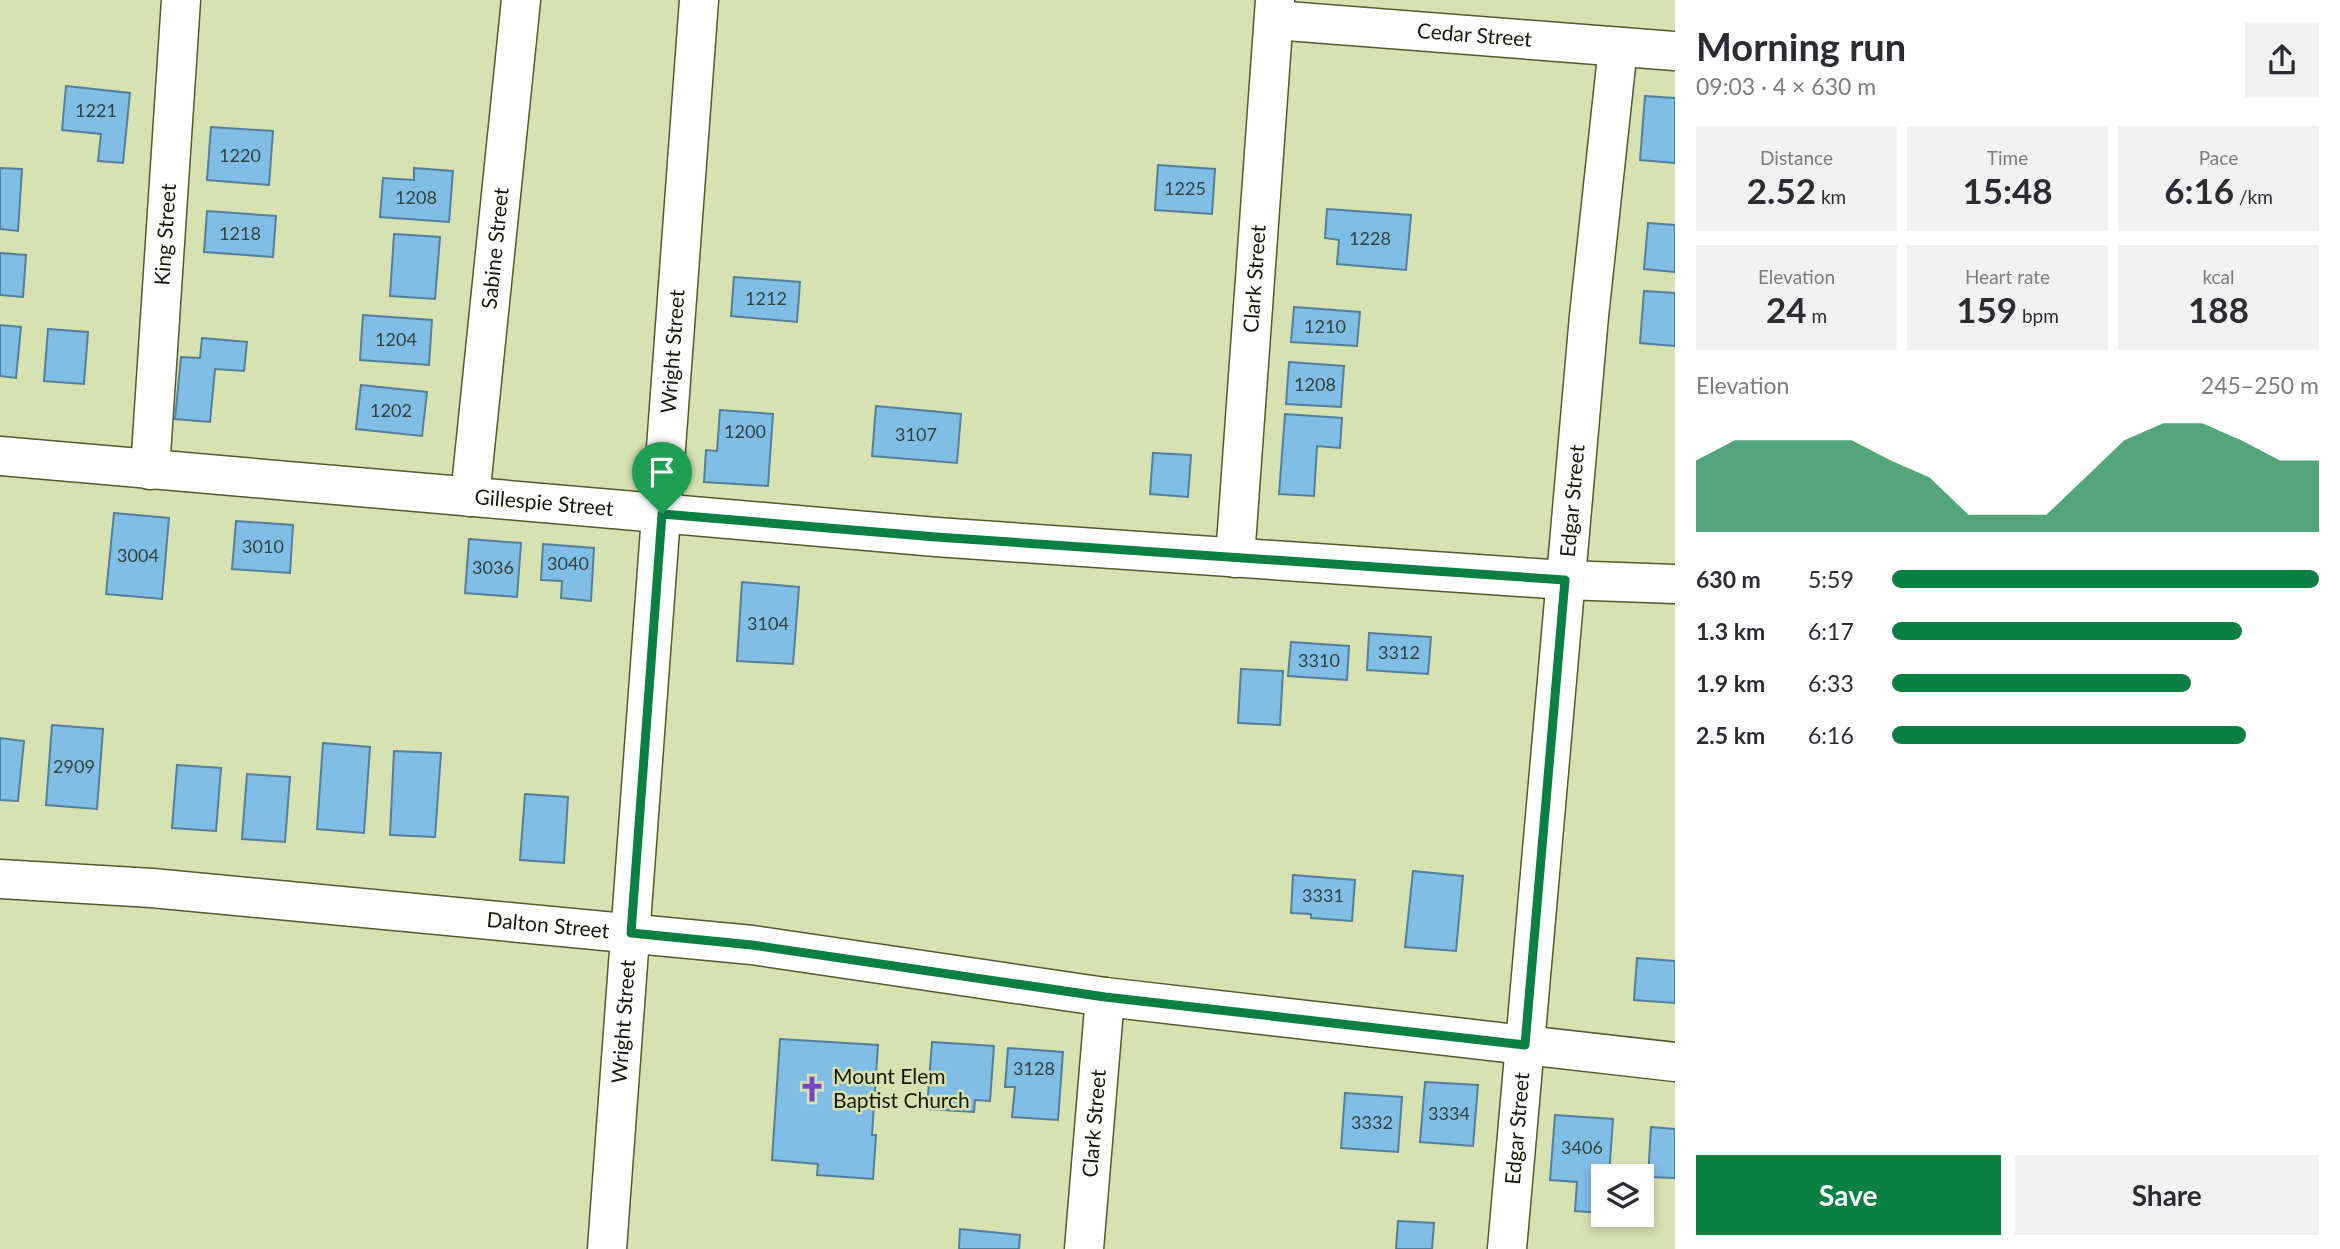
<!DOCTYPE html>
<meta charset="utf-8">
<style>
:root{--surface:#fff;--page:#f2f2f3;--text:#2b2b33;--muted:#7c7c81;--accent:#0b8043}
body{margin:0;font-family:Lato,sans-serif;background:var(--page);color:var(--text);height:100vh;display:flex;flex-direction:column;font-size:26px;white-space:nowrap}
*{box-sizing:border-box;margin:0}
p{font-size:23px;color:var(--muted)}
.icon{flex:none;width:38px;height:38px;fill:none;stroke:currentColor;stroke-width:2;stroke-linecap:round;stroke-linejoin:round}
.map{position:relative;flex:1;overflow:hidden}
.panel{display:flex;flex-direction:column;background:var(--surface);width:665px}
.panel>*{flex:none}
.fabs{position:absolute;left:1591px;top:1164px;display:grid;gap:14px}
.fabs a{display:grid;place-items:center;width:63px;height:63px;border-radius:0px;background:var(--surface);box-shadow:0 4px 10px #0003;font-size:35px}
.pin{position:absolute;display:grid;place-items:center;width:60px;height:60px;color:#fff;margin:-72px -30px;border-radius:50% 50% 50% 0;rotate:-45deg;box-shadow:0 0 7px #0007}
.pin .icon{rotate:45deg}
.round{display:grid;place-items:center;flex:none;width:74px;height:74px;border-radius:0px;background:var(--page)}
.summary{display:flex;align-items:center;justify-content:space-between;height:119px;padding:0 21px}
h1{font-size:38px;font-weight:700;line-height:52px}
.figures{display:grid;grid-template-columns:repeat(3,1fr);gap:10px;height:119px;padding:7px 21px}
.figures div{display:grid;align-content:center;border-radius:0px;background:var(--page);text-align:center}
.figures b{font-size:35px;font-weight:700}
.figures small{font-size:19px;font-weight:400}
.figures p{font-size:19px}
.chart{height:196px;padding:14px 21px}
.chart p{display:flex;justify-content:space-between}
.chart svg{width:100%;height:126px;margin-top:7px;fill:var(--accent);opacity:.7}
.action{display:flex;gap:14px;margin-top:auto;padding:14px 21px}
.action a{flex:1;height:80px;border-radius:0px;background:var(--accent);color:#fff;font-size:28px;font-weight:700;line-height:80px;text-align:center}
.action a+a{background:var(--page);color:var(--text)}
ul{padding:0 21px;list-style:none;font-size:23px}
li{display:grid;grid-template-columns:112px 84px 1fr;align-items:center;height:52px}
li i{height:18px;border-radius:9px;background:var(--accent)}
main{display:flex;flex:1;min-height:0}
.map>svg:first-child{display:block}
</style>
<main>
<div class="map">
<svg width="1675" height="1249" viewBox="0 0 1675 1249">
<rect width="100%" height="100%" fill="#d7e1b1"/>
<!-- building -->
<path fill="#81bee5" stroke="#537f9b" stroke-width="2" d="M66,86l64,7 -7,70 -25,-2 3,-27 -39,-4z
M1645,96l30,2v65l-35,-3z
M211,127l62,4 -4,54 -62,-5z
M1158,165l57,4 -3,45 -57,-4z
M0,168l22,1 -4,62 -18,-2z
M414,168l39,3 -4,51 -69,-5 3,-39 31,2z
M1327,209l84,6 -5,55 -69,-6 2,-24 -14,-2z
M207,211l69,5 -3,41 -69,-5z
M1648,223l27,2v47l-31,-3z
M394,234l46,3 -5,62 -45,-3z
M0,253l26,2 -3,42 -23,-2z
M734,277l66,5 -3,40 -66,-6z
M1644,291l31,2v53l-35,-3z
M1294,307l66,5 -3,34 -66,-4z
M363,315l69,5 -3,45 -69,-5z
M0,325l21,2 -5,51 -16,-2z
M48,329l40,3 -4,52 -40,-3z
M202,338l45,4 -3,29 -29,-2 -5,53 -35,-3 6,-62 19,1z
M1289,362l55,4 -3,41 -55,-3z
M361,385l66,7 -5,44 -66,-7z
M876,406l85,8 -4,49 -85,-7z
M720,410l53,4 -5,72 -64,-4 2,-32 11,1z
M1285,414l57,4 -2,30 -23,-2 -3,50 -35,-2z
M1153,453l38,2 -3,42 -38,-3z
M114,513l55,5 -7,81 -56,-5z
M236,521l57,4 -3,48 -58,-4z
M469,539l52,4 -4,54 -52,-4z
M543,544l51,4 -3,53 -30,-3 1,-17 -21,-1z
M742,582l57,5 -6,77 -56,-3z
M1369,633l62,4 -3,37 -61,-4z
M1291,642l58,4 -2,34 -59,-4z
M1241,669l42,2 -3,54 -42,-2z
M52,725l51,4 -6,80 -51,-4z
M0,738l24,3 -6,60 -18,-1z
M323,743l47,4 -6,86 -47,-4z
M394,751l47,2 -6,84 -45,-2z
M177,765l44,3 -5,63 -44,-3z
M247,774l43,3 -5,65 -43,-3z
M525,794l43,3 -4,66 -44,-3z
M1413,871l50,5 -7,75 -51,-4z
M1293,875l62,5 -3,41 -41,-3v-4l-20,-1z
M1637,958l38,3v42l-41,-3z
M780,1039l98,6 -6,90h4l-3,44 -56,-4 1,-11 -46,-4z
M932,1042l62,4 -4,55 -15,-1 -1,12 -47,-3z
M1008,1048l55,4 -5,68 -46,-3 3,-30h-10z
M1425,1082l53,3 -5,61 -53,-4z
M1345,1093l57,4 -4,55 -57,-4z
M1555,1115l58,4 -4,57h-6v37l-28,-2 2,-29 -27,-2z
M1651,1127l24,2v49l-27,-1z
M1398,1221l36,2 -2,26h-36z
M960,1229l60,6 -1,14h-60z"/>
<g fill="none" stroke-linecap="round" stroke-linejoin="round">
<!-- minor casing -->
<g stroke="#525a2e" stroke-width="41">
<g id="minor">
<path id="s1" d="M1274,20l401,31"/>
<path id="s2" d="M0,456l936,81 629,43 110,4"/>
<path id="s3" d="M150,470l31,-470"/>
<path id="s4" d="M470,497l51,-497"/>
<path id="s5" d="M1235,558l40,-558"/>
<path id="s6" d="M0,879l152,9 600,57 353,52 570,65"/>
<path id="s7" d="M607,1249l92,-1249"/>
<path id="s8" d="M1084,1249l21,-252"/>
<path id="s9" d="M1507,1249l82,-933 29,-269"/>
</g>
</g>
<!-- minor -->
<use href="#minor" stroke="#fff" stroke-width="38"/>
</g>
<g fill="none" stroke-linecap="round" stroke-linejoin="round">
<!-- route casing -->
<g stroke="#fff" stroke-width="14">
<path id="route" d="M662,514l274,23 629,43 -40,465 -420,-48 -353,-52 -121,-12z"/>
</g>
<!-- route -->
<use href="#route" stroke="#0b8043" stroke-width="9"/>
</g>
<!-- icons -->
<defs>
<g id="church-bare" transform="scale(2.1)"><path d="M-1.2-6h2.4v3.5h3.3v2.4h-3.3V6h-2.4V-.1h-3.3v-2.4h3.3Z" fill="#7748c0" stroke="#d7e1b1" stroke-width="2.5" paint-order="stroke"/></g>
</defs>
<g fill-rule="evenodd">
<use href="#church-bare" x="812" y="1089"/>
</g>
<g text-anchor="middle" stroke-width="5" stroke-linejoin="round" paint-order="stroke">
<!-- number labels -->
<g font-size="18" fill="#30423e">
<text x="96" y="117">1221</text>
<text x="240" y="162">1220</text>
<text x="1185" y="195">1225</text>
<text x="416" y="204">1208</text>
<text x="240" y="240">1218</text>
<text x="1370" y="245">1228</text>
<text x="766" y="305">1212</text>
<text x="1325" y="333">1210</text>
<text x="396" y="346">1204</text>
<text x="1315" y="391">1208</text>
<text x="391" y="417">1202</text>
<text x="745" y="438">1200</text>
<text x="916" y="441">3107</text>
<text x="263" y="553">3010</text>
<text x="138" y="562">3004</text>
<text x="568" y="570">3040</text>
<text x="493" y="574">3036</text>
<text x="768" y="630">3104</text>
<text x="1399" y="659">3312</text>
<text x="1319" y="667">3310</text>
<text x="74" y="773">2909</text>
<text x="1323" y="902">3331</text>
<text x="1034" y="1075">3128</text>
<text x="1449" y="1120">3334</text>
<text x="1372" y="1129">3332</text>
<text x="1582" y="1154">3406</text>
</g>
<!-- street labels -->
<g font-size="21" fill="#151806" stroke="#d7e1b1">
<text dy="7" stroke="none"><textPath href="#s1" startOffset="201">Cedar Street</textPath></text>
<text dy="7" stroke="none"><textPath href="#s3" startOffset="236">King Street</textPath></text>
<text dy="7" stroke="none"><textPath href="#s4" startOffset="250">Sabine Street</textPath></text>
<text dy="7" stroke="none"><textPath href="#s5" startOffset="280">Clark Street</textPath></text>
<text dy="7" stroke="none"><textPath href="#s7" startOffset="900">Wright Street</textPath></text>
<text dy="7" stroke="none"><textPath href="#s9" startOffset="751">Edgar Street</textPath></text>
<text dy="7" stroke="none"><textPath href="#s2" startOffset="546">Gillespie Street</textPath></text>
<text dy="7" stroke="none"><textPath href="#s6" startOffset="550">Dalton Street</textPath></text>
<text dy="7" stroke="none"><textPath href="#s7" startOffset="228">Wright Street</textPath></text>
<text dy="7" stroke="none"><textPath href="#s8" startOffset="126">Clark Street</textPath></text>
<text dy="7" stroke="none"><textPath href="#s9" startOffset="121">Edgar Street</textPath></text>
</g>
<!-- poi labels -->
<g font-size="21" fill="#151806" stroke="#d7e1b1" text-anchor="start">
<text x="833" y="1084">Mount Elem<tspan x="833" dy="24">Baptist Church</tspan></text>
</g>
</g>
</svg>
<div class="fabs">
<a><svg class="icon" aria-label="layers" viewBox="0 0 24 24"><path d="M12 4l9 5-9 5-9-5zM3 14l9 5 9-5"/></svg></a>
</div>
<div class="pin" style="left:662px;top:514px;background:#1e9e55"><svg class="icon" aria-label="arrive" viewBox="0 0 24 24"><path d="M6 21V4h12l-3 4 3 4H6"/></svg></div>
</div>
<section class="panel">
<div class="summary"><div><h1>Morning run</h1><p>09:03 · 4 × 630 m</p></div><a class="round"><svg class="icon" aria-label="share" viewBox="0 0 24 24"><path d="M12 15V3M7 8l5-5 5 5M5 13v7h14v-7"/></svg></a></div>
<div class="figures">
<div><p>Distance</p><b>2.52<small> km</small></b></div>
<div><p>Time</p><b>15:48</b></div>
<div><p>Pace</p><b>6:16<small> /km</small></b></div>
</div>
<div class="figures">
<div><p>Elevation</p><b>24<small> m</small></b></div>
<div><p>Heart rate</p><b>159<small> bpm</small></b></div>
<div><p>kcal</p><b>188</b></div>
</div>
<div class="chart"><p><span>Elevation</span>245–250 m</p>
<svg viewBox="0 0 160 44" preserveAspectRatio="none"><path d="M0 44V19L10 12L20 12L30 12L40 12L50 19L60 25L70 38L80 38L90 38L100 25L110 12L120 6L130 6L140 12L150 19L160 19V44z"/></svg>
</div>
<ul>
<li><b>630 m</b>5:59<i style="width:100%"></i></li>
<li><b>1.3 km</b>6:17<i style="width:82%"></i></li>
<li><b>1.9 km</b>6:33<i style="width:70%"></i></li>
<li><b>2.5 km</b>6:16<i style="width:83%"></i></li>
</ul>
<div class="action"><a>Save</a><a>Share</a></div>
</section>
</main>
